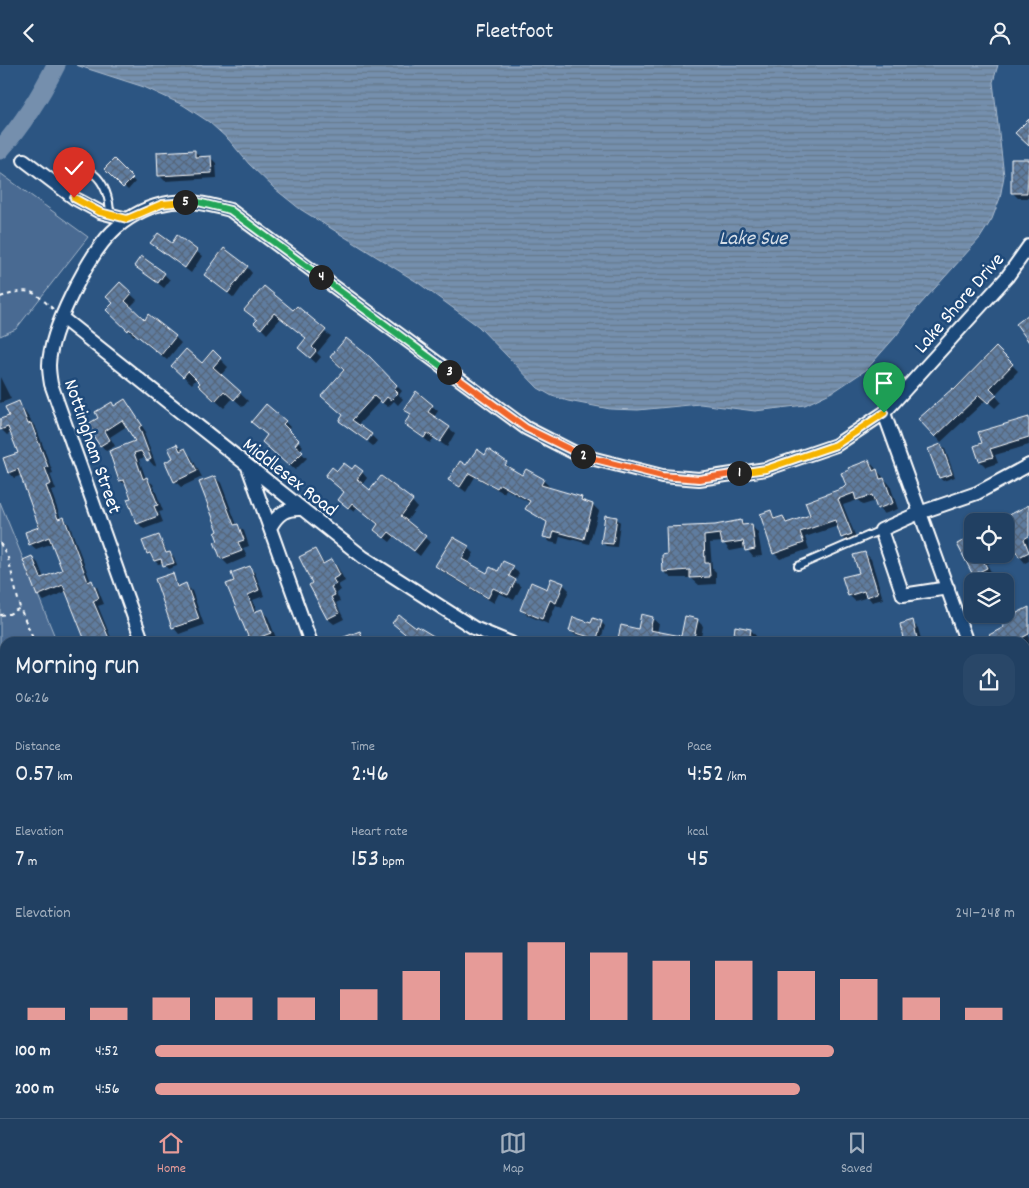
<!DOCTYPE html>
<meta charset="utf-8">
<style>
:root{--surface:#214062;--page:#294768;--text:#f1f3f6;--muted:#a2afbe;--line:#3e5977;--accent:#e69b98}
body{margin:0;font-family:Dekko,sans-serif;background:var(--page);color:var(--text);height:100vh;display:flex;flex-direction:column;font-size:19px;white-space:nowrap}
*{box-sizing:border-box;margin:0}
p{font-size:16px;color:var(--muted)}
.icon{flex:none;width:28px;height:28px;fill:none;stroke:currentColor;stroke-width:2;stroke-linecap:round;stroke-linejoin:round}
.map{position:relative;flex:1;overflow:hidden}
.details{position:absolute;left:0px;top:572px;width:1030px;height:481px;display:flex;flex-direction:column;background:var(--surface);border-radius:15px 15px 0 0;box-shadow:0 1px 4px #0004,0 0 0 1px var(--line)}
.details>*{flex:none}
.fabs{position:absolute;left:964px;top:448px;display:grid;gap:10px}
.fabs a{display:grid;place-items:center;width:50px;height:50px;border-radius:10px;background:var(--surface);box-shadow:0 1px 4px #0004,0 0 0 1px var(--line);font-size:25px}
.pin{position:absolute;display:grid;place-items:center;width:42px;height:42px;color:#fff;margin:-51px -21px;border-radius:50% 50% 50% 0;rotate:-45deg;box-shadow:0 0 5px #0007}
.pin .icon{rotate:45deg}
.km{position:absolute;width:25px;height:25px;margin:-12px;border-radius:50%;background:#222;color:#fff;font-size:14px;line-height:25px;text-align:center}
.round{display:grid;place-items:center;flex:none;width:52px;height:52px;border-radius:15px;background:var(--page)}
.overview{display:flex;align-items:center;justify-content:space-between;height:85px;padding:0 15px}
h1{font-size:28px;font-weight:600;line-height:38px}
.metrics{display:grid;grid-template-columns:repeat(3,1fr);gap:8px;height:85px;padding:5px 15px}
.metrics div{display:grid;align-content:center}
.metrics b{font-size:25px;font-weight:600}
.metrics small{font-size:14px;font-weight:400}
.metrics p{font-size:14px}
.chart{height:140px;padding:10px 15px}
.chart p{display:flex;justify-content:space-between}
.chart svg{width:100%;height:90px;margin-top:5px;stroke:var(--accent);stroke-width:6}
ul{padding:0 15px;list-style:none;font-size:16px}
li{display:grid;grid-template-columns:80px 60px 1fr;align-items:center;height:38px}
li i{height:12px;border-radius:6px;background:var(--accent)}
header{display:flex;justify-content:space-between;align-items:center;height:65px;padding:0 15px;background:var(--surface);font-size:22px;font-weight:600}
.tab-bar{display:flex;justify-content:space-around;align-items:center;height:70px;border-top:1px solid var(--line);background:var(--surface);font-size:14px;color:var(--muted)}
.tab-bar a{display:grid;justify-items:center;gap:2px}
.tab-bar .selected{color:var(--accent)}
.map>svg:first-child{display:block}
</style>
<header><svg class="icon" aria-label="back" viewBox="0 0 24 24"><path d="M15 5l-7 7 7 7"/></svg>Fleetfoot<svg class="icon" aria-label="person" viewBox="0 0 24 24"><circle cx="12" cy="8" r="4"/><path d="M4 21q1-7 8-7t8 7"/></svg></header>
<div class="map">
<svg width="1029" height="1053" viewBox="0 0 1029 1053">
<defs>
<pattern id="grass-tufts" width="24" height="20" patternUnits="userSpaceOnUse" patternTransform="scale(1.25)"><rect width="24" height="20" fill="#486b92"/><path d="M3 7l-1-3M5 7V3M7 7l1-3M15 17l-1-3M17 17v-4M19 17l1-3" fill="none" stroke="#6381a2"/></pattern>
<pattern id="water-rules" width="6" height="5" patternUnits="userSpaceOnUse" patternTransform="scale(1.25)"><rect width="6" height="5" fill="#748fad"/><path d="M0 2.5h6" fill="none" stroke="#66788b"/></pattern>
<pattern id="building-cross-hatch" width="8" height="8" patternUnits="userSpaceOnUse" patternTransform="scale(1.25)"><rect width="8" height="8" fill="#5e7c9f"/><path d="M0 0l8 8M0 8l8-8" fill="none" stroke="#56667a"/></pattern>
</defs>
<rect width="100%" height="100%" fill="#2c5582"/>
<filter id="ink" filterUnits="userSpaceOnUse"><feTurbulence type="fractalNoise" baseFrequency=".02" numOctaves="2"/><feDisplacementMap in="SourceGraphic" scale="10" xChannelSelector="R" yChannelSelector="G"/><feConvolveMatrix kernelMatrix="1 2 1 2 8 2 1 2 1" color-interpolation-filters="sRGB"/></filter>
<g filter="url(#ink)">
<!-- grass -->
<path fill="url(#grass-tufts)" stroke="#a4b5c8" d="M1029,619v82l-4,-11v-70z"/>
<!-- garden -->
<path fill="#486b92" stroke="#a4b5c8" d="M0,108l88,64 -72,92 -16,7z
M0,437l57,140 -52,1v188l-5,2z"/>
<!-- water -->
<path fill="url(#water-rules)" stroke="#acbcce" d="M76,0h922l-5,17 11,94 -4,22 -8,21 -12,19 -63,70 -21,28 -30,34 -30,20 -31,15 -50,6 -55,-7 -62,6 -28,-1 -42,-8 -16,-5 -14,-8 -60,-62 -61,-44 -117,-73 -25,-20 -26,-25 -20,-24 -20,-18 -26,-17 -39,-18z"/>
<!-- shadow -->
<path fill="#0007" d="M194,86l7,6h9l6,6 1,15 -52,3 -6,-6z
M1013,95l16,1v37h-11l-6,-6z
M114,96l21,21 -7,8 -22,-21z
M178,172l24,19 -11,17 -39,-30 20,2z
M136,201l28,8 6,6 -6,8z
M247,202l5,6 -18,25 -28,-23z
M120,219l17,16 -7,7 15,15 30,15 6,6 -14,17 -31,-26 -2,2 -26,-26 6,-7z
M264,223l29,24 38,24 -14,17 4,4 -5,6 -17,-15 8,-9 -26,-21 -14,16 -11,-11z
M996,284l22,22 -23,24 6,7 -6,6 -9,-8 -45,42 -21,-23 34,-28z
M213,287l15,15 -7,8 27,26 -5,6 -10,-9 -9,10 -17,-15 -11,-14 -4,5 -11,-10 21,-10z
M369,293l33,33 -3,4 4,4 -5,6 -4,-4 -6,6 -8,-6 -22,24 12,9 -4,7 -26,-20z
M0,312l11,22 -11,4z
M125,336l21,31 -2,1 12,32 -2,1 -8,-9 -7,2 7,20 7,5 10,27 -4,1 4,10 -19,7 -6,-6 -10,-37 -8,-5 17,-39 -10,-16 -17,11 5,9 -9,5 -5,-6 -1,-27 12,-15 3,4z
M19,338l18,27 16,43 -3,1 6,16 -5,1 10,28 3,-1 5,6 22,58 6,5 7,17 -6,2 15,37h-26l-20,-52 -23,10 -6,-6 -6,-37 6,5 6,15 20,-8 -11,-27 -17,6 -6,-5 10,-16 -18,-53 -8,3 -5,-6 11,-19 -9,-20 -4,2 -6,-6 -1,-8 10,-4z
M432,341l6,5 -4,6 21,16 -8,14 -13,-9 -4,5 -24,-19 5,-9 -5,-6z
M1029,354v26l-34,10 3,8 -12,4 -6,-6 -5,-15z
M285,357l5,5 -3,3 16,16 -4,5 8,7 -12,12 -32,-28z
M372,371l5,5 -4,5 -5,-4z
M177,380l14,11 11,21 -21,10 -6,-6z
M941,380l4,4 10,28 -12,4 -3,-3 -10,-28z
M489,386l34,26 3,-6 17,9 6,6 -1,2 33,10 5,5 7,2 6,6 -10,33 -29,-8 -2,8 -8,-2 -6,-6 4,-13 -21,-14 3,-6 -24,-14 -2,4 -29,-16 -9,15 -16,-12 35,-24z
M869,396l21,24 8,24 -14,5 -6,-6 -2,-7 -13,4 -5,-5 -15,5 14,35 -9,3 -6,-6 -4,-11 -33,11 4,12 -29,10 -6,-6 -4,-41 7,7 6,-2 6,6 22,-7 33,-26z
M352,406l10,1 5,6 -5,7 8,7 42,9 5,6 -11,15 24,20 -10,14 -25,-20 -5,6 -9,-7 -2,-11 -21,-17 -4,5 -9,-7v-12l-19,-17z
M215,412l6,6 16,42 7,6 5,15 -6,2 4,9 -19,8 -6,-6 -6,-17 3,-1 1,-9z
M1028,442l1,54 -4,2 -5,-6 -15,-28v-8h-4z
M616,453l4,4 -3,25 -11,-1 -4,-4z
M741,456l5,5 5,-1 7,8 4,23 -9,1 -7,-9 -16,3 -7,-9 -13,1 2,25 4,4v12l-17,1 -8,-7h-20l-7,-7 4,-15 47,-30z
M159,471l9,18 6,3 3,9 -9,3 -5,-6 -5,1 -10,-11z
M972,472v17h26l2,4 -13,6 5,10 -12,6 -6,-6 -15,-29z
M453,473l21,15 -6,11 19,11 11,-3 5,-10 16,11 -4,8 6,6 -7,13 -15,-7 -5,10 -51,-31 -6,-6z
M314,485l11,14 7,-4 5,6 8,15 -7,4 3,5 -5,3 4,8 -4,2 8,16 -10,5 -6,-5 -17,-33 3,-3z
M865,488l6,6 12,40 -11,3 -4,-5 -13,4 -6,-6 11,-22z
M249,502l6,6 9,23 -11,4 4,13 5,-2 6,6 10,26 -38,-1 10,-4 -14,-56z
M172,510l8,12 6,-2 6,6 12,34 -25,9 -5,-6 -17,-48z
M563,519l6,6 -7,18 -6,-3 -8,19 -21,-9 -6,-5z
M1029,543v36l-4,1v-2h-30l11,-15z
M642,551l11,3 6,5 -2,8 25,5 15,-17 6,6 -3,17h-82l21,-12z
M601,557l4,4 -5,16 -26,-8 -4,-3z
M912,557l6,6 4,15h-34l17,-3z
M751,565l5,6v4l9,3h-31z
M360,567l7,11h-26z
M204,575l3,3h-10z
M1025,833l4,6v77l-4,-8z
M0,837l5,14v46l-5,-13z
M0,1033l5,16 3,4h-8z
M1025,1033l4,3v17h-27l-2,-4h25z
M113,1049h25l1,4h-24z
M210,1049h14l3,4h-28z
M349,1049h34l2,4h-34z
M430,1049h24l2,4h-25z
M509,1049h30l2,4h-30z
M600,1049h18l2,4h-19z
M679,1049h32l2,4h-33z
M764,1049h25l1,4h-24z"/>
<g fill="none" stroke-linecap="round" stroke-linejoin="round">
<!-- river -->
<path stroke="#748fad" stroke-width="19" d="M0,85c22,-25 41,-55 56,-85"/>
</g>
<!-- building -->
<path fill="url(#building-cross-hatch)" stroke="#fff" d="M1029,54v27l-14,-13z
M195,85v7l16,-1 1,17 -54,3 -1,-24z
M114,94l19,19 -10,10 -19,-19z
M1011,94h18l-2,34h-16z
M158,168l14,10 5,-8 20,15 -12,18 -35,-25z
M224,183l24,18 -20,27 -24,-18z
M141,191l24,17 -7,10 -24,-17z
M120,217l12,11 -7,8 20,19 3,-6 28,22 -15,19 -32,-26 -1,2 -22,-21 7,-7 -7,-6z
M264,221l29,24 4,-4 29,24 -14,17 4,4 -6,7 -12,-10 8,-10 -32,-25 -13,16 -7,-6 3,-3 -13,-10z
M1029,249v28l-13,-18z
M346,273l24,19 27,28 -3,4 4,4 -7,7 -4,-3 -5,6 -8,-7 -22,24 20,14 -5,7 -28,-20 4,-6 -22,-19 23,-26 -14,-13z
M996,282l17,17 -23,24 7,7 -9,8 -9,-8 -44,42 -17,-18 35,-31 1,2z
M186,284l16,14 11,-13 8,8 -8,9 28,25 -7,8 -10,-9 -9,10 -17,-16 2,-2 -12,-12 -5,6 -12,-11z
M416,326l17,14 -5,7 22,15 -10,15 -13,-9 -3,5 -20,-14 7,-10 -7,-4z
M125,334l17,26 -3,2 12,32 -4,2 -6,-10 -7,2 9,26 4,-2 11,28 -4,1 4,10 -21,8 -10,-25 4,-1 -7,-18 -5,1 -10,-30 26,-10 -13,-21 -17,11 5,9 -10,6 -14,-21 12,-7 -3,-6 17,-10 2,4z
M19,336l9,23 3,-1 17,44 -3,1 6,16 -5,2 12,33 6,-2 24,65 4,-2 7,18 -6,3 18,42h-25l-23,-58 -26,11 -14,-36 9,-4 9,22 21,-8 -13,-33 -20,8 -4,-13 14,-5 -21,-58 -10,4 -5,-15 15,-5 -10,-26 -8,3v-11l9,-3 -4,-9z
M266,339l20,17 -3,3 16,16 -4,5 8,7 -14,14 -27,-24 5,-7 -16,-13z
M1029,352v20l-39,12 3,8 -14,4 -5,-15 8,-3 -4,-11z
M177,379l3,7 5,-3 12,23 -23,11 -9,-20 8,-4 -5,-10z
M941,379l11,30 -13,4 -11,-29z
M477,384l8,6 3,-6 19,13 -2,3 17,10 4,-6 18,10 -3,6 41,12 -1,3 12,4 -9,35 -30,-8 -2,8 -9,-2 4,-15 -22,-13 5,-8 -30,-17 -3,4 -28,-15 -9,14 -12,-7 12,-19 6,4z
M869,395l4,11 4,-2 3,10 4,-1 9,25 -16,6 -5,-14 -16,5 -2,-7 -16,6 14,35 -11,4 -6,-18 -35,12 4,11 -31,11 -13,-40 11,-4 3,9 9,-3 3,7 24,-8 -5,-13 38,-14 3,-3 -5,-12 8,-3 -1,-2z
M344,398l8,6 3,-4 8,6 -6,8 13,11 11,-14 32,24 -12,16 25,20 -12,15 -25,-19 -5,6 -10,-8 4,-6 -26,-21 -4,5 -10,-8 6,-8 -19,-16 7,-9 5,4z
M215,411l19,49 4,-1 6,16 -6,2 4,9 -21,8 -7,-17 4,-1 -3,-8 3,-2 -19,-49z
M1029,440v31l-5,3 5,13 -10,5 -14,-26v-14z
M605,450l12,2 -4,27 -12,-1z
M741,455l1,5 10,-1 3,25 -10,2 -2,-10 -21,3 -2,-10 -16,2 1,27h4l1,14 -20,1v-8l-27,2 -1,-17 5,-1 -1,-27 49,-2z
M159,470l7,18 4,-1 4,11 -11,3 -2,-7 -7,2 -4,-8 -3,1 -5,-13z
M972,471v18h8l7,14 -14,7 -16,-31z
M453,472l16,9 -7,13 25,14 3,-6 8,4 5,-10 11,5 -5,10 7,4 -8,15 -15,-7 -5,10 -53,-32z
M315,484l8,15 9,-5 8,16 -7,4 3,5 -5,3 4,8 -4,2 8,16 -12,6 -18,-34 3,-2 -13,-26z
M865,487l13,41 -12,4 -2,-6 -16,5 -6,-19 17,-4 -6,-18z
M250,501l9,24 -11,5 6,17 8,-3 9,24 -21,8 -24,-57 8,-3 -3,-8z
M173,508l4,14 9,-4 13,36 -27,9 -17,-49z
M551,513l13,5 -8,20 -6,-3 -8,19 -22,-9 11,-28 16,7z
M1029,542v27l-17,9h-19l-4,-8 15,-8 -3,-6z
M641,549l12,3 -3,13 31,6 4,-20 13,3 -5,24h-76l4,-18 17,4z
M399,550l17,13 1,-2 28,17h-28l-7,-5 -18,-15z
M573,552l18,6 2,-5 9,3 -5,18 -28,-8z
M913,555l5,23h-14l-4,-19z
M735,561l16,3 -2,14h-16z
M360,566l4,12h-33v-1z"/>
<g fill="none" stroke-linecap="round" stroke-linejoin="round">
<!-- lane casing -->
<g stroke="#fff" stroke-width="10">
<path id="lane" d="M56,120c29,-35 54,-4 54,30
M798,501l83,-36"/>
</g>
<!-- street casing -->
<g stroke="#fff" stroke-width="16">
<path id="street" d="M24,95l50,38 26,14 27,7
M62,253l301,239 111,71 37,15
M884,348l83,230
M248,402l63,176
M270,463c8,-15 16,-20 32,-19
M948,523l-45,7 -22,-65 38,-17 58,-20 52,-28
M143,578l-92,-259c-1,-6 -2,-13 -2,-19 1,-35 39,-109 63,-133 13,-13 32,-24 50,-28 23,-6 45,0 68,6l296,218 53,27 83,21 37,3 67,-10 70,-24 48,-32 123,-136 22,-31
M1025,609l4,-2
M1025,739l4,11
M0,784l5,-2
M0,965l5,14
M30,1049l2,4
M166,1049l1,4
M313,1049l2,4
M479,1049l2,4
M647,1049l2,4
M817,1049l2,4
M972,1049l1,4"/>
</g>
<!-- primary casing -->
<g stroke="#fff" stroke-width="24">
<path id="primary" d="M1025,999l4,-1
M874,1053l13,-4"/>
</g>
<!-- path -->
<path stroke="#fff" stroke-width="2" stroke-dasharray="4 4" stroke-linecap="butt" d="M0,232c31,-9 30,-9 53,12
M0,478l8,15 12,50 15,35
M0,550l9,-1 11,-6
M0,580l5,14
M0,629l5,-1
M1025,694l4,10"/>
<!-- lane -->
<use href="#lane" stroke="#1f4a7a" stroke-width="6"/>
<!-- street -->
<use href="#street" stroke="#1f4a7a" stroke-width="12"/>
<!-- primary -->
<use href="#primary" stroke="#1f4a7a" stroke-width="20"/>
</g>
</g>
<g fill="none" stroke-linecap="round" stroke-linejoin="round" filter="url(#ink)">
<!-- split-1 casing -->
<g stroke="#fff" stroke-width="10">
<path id="split-1" d="M739,408l27,-4 70,-24 48,-32"/>
</g>
<!-- split-2 casing -->
<g stroke="#fff" stroke-width="10">
<path id="split-2" d="M583,391l79,20 37,3 40,-6"/>
</g>
<!-- split-3 casing -->
<g stroke="#fff" stroke-width="10">
<path id="split-3" d="M449,307l77,56 57,28"/>
</g>
<!-- split-4 casing -->
<g stroke="#fff" stroke-width="10">
<path id="split-4" d="M321,212l128,95"/>
</g>
<!-- split-5 casing -->
<g stroke="#fff" stroke-width="10">
<path id="split-5" d="M185,137l9,-1 36,9 91,67"/>
</g>
<!-- split-6 casing -->
<g stroke="#fff" stroke-width="10">
<path id="split-6" d="M74,133l26,14 27,7 35,-15 23,-2"/>
</g>
<!-- split-1 -->
<use href="#split-1" stroke="#f5b400" stroke-width="6"/>
<!-- split-2 -->
<use href="#split-2" stroke="#f0652b" stroke-width="6"/>
<!-- split-3 -->
<use href="#split-3" stroke="#f0652b" stroke-width="6"/>
<!-- split-4 -->
<use href="#split-4" stroke="#22a559" stroke-width="6"/>
<!-- split-5 -->
<use href="#split-5" stroke="#22a559" stroke-width="6"/>
<!-- split-6 -->
<use href="#split-6" stroke="#f5b400" stroke-width="6"/>
</g>
<g text-anchor="middle" stroke-width="5" stroke-linejoin="round" paint-order="stroke">
<!-- street labels -->
<g font-size="20" fill="#fff" stroke="#1f4a7a">
<text transform="translate(958 237) rotate(-49)" y="7">Lake Shore Drive</text>
<text transform="translate(94 381) rotate(71)" y="7">Nottingham Street</text>
<text transform="translate(291 411) rotate(38)" y="7">Middlesex Road</text>
</g>
<!-- water labels -->
<g font-size="21" font-style="italic" fill="#d5dde6" stroke="#1f4a7a">
<text x="753" y="179">Lake Sue</text>
</g>
</g>
</svg>
<div class="fabs">
<a><svg class="icon" aria-label="locate" viewBox="0 0 24 24"><circle cx="12" cy="12" r="6"/><path d="M12 2v4M12 18v4M2 12h4M18 12h4"/></svg></a>
<a><svg class="icon" aria-label="layers" viewBox="0 0 24 24"><path d="M12 4l9 5-9 5-9-5zM3 14l9 5 9-5"/></svg></a>
</div>
<div class="pin" style="left:884px;top:348px;background:#1e9e55"><svg class="icon" aria-label="arrive" viewBox="0 0 24 24"><path d="M6 21V4h12l-3 4 3 4H6"/></svg></div>
<div class="pin" style="left:74px;top:133px;background:#d93025"><svg class="icon" aria-label="check" viewBox="0 0 24 24"><path d="M5 12l5 5 9-10"/></svg></div>
<b class="km" style="left:739px;top:408px">1</b>
<b class="km" style="left:583px;top:391px">2</b>
<b class="km" style="left:449px;top:307px">3</b>
<b class="km" style="left:321px;top:212px">4</b>
<b class="km" style="left:185px;top:137px">5</b>
<section class="details">
<div class="overview"><div><h1>Morning run</h1><p>06:26</p></div><a class="round"><svg class="icon" aria-label="share" viewBox="0 0 24 24"><path d="M12 15V3M7 8l5-5 5 5M5 13v7h14v-7"/></svg></a></div>
<div class="metrics">
<div><p>Distance</p><b>0.57<small> km</small></b></div>
<div><p>Time</p><b>2:46</b></div>
<div><p>Pace</p><b>4:52<small> /km</small></b></div>
</div>
<div class="metrics">
<div><p>Elevation</p><b>7<small> m</small></b></div>
<div><p>Heart rate</p><b>153<small> bpm</small></b></div>
<div><p>kcal</p><b>45</b></div>
</div>
<div class="chart"><p><span>Elevation</span>241–248 m</p>
<svg viewBox="0 0 160 44" preserveAspectRatio="none"><path d="M5 44V38M15 44V38M25 44V33M35 44V33M45 44V33M55 44V29M65 44V20M75 44V11M85 44V6M95 44V11M105 44V15M115 44V15M125 44V20M135 44V24M145 44V33M155 44V38"/></svg>
</div>
<ul>
<li><b>100 m</b>4:52<i style="width:79%"></i></li>
<li><b>200 m</b>4:56<i style="width:75%"></i></li>
</ul>
</section>
</div>
<nav class="tab-bar">
<a class="selected"><svg class="icon" aria-label="home" viewBox="0 0 24 24"><path d="M3 11l9-7 9 7M6 9v11h12V9"/></svg>Home</a>
<a><svg class="icon" aria-label="map" viewBox="0 0 24 24"><path d="M3 6l6-2 6 2 6-2v14l-6 2-6-2-6 2zM9 4v14M15 6v14"/></svg>Map</a>
<a><svg class="icon" aria-label="saved" viewBox="0 0 24 24"><path d="M7 4h10v16l-5-4-5 4z"/></svg>Saved</a>
</nav>
